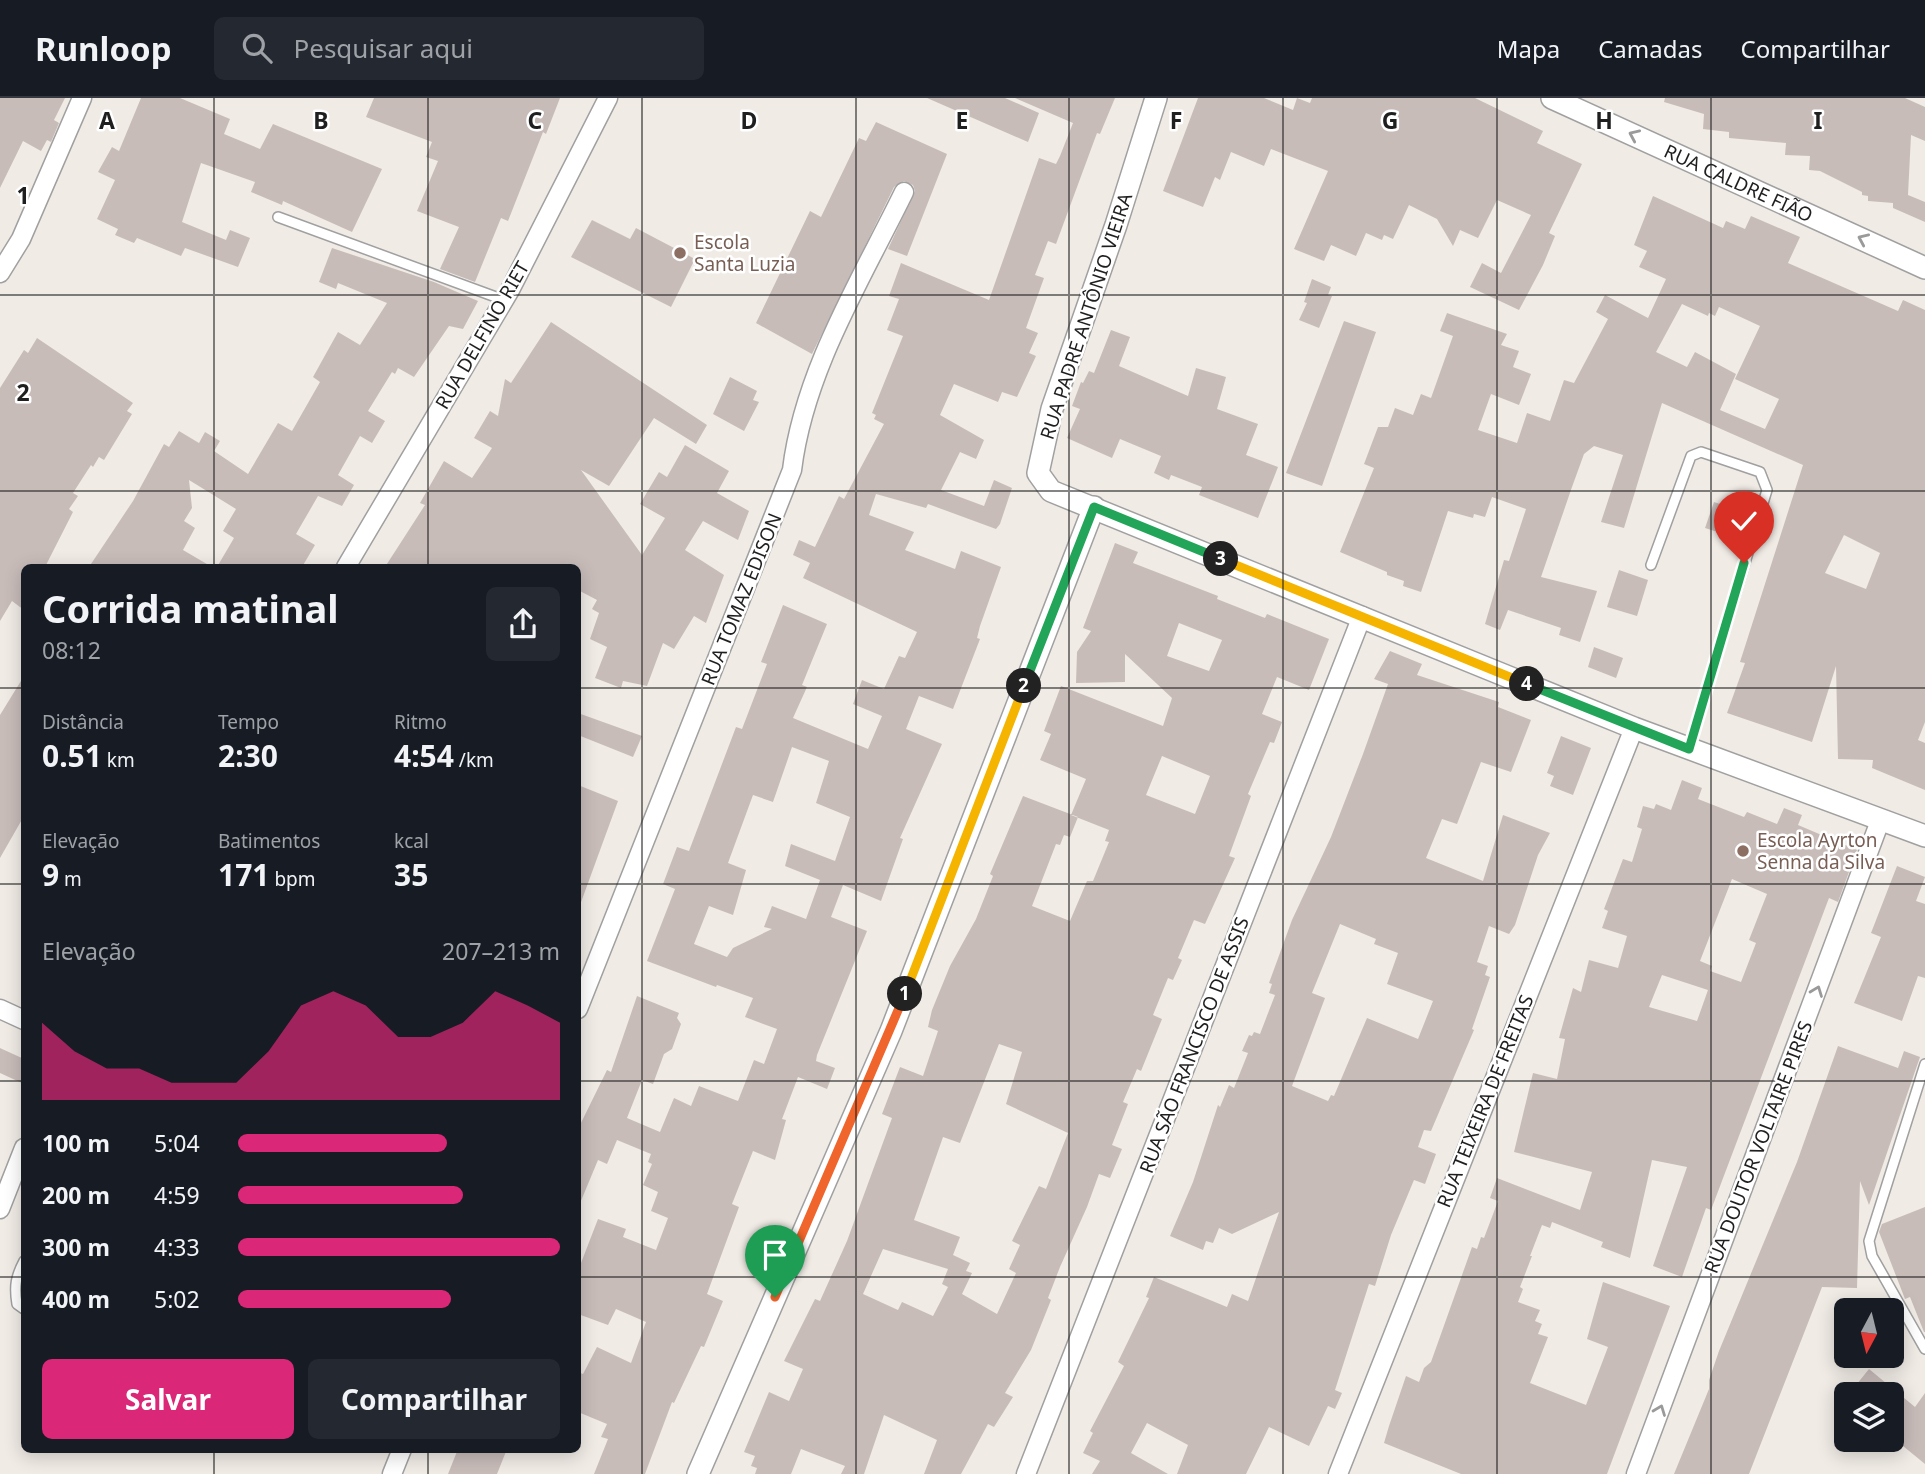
<!DOCTYPE html>
<html lang="pt">
<meta charset="utf-8">
<style>
:root{--surface:#171b24;--page:#242831;--text:#f1f3f6;--muted:#9ea1a6;--line:#363941;--accent:#db2777}
body{margin:0;font-family:"Noto Sans",sans-serif;background:var(--page);color:var(--text);height:100vh;display:flex;flex-direction:column;font-size:26px;white-space:nowrap}
*{box-sizing:border-box;margin:0}
p{font-size:23px;color:var(--muted)}
.icon{flex:none;width:38px;height:38px;fill:none;stroke:currentColor;stroke-width:2;stroke-linecap:round;stroke-linejoin:round}
.map{position:relative;flex:1;overflow:hidden}
.sheet{position:absolute;left:21px;top:466px;width:560px;height:889px;display:flex;flex-direction:column;background:var(--surface);border-radius:10px;box-shadow:0 4px 18px #0003}
.sheet>*{flex:none}
.needle{width:46px;rotate:187deg}
.buttons{position:absolute;left:1834px;top:1200px;display:grid;gap:14px}
.buttons a{display:grid;place-items:center;width:70px;height:70px;border-radius:10px;background:var(--surface);box-shadow:0 4px 18px #0003;font-size:35px}
.pin{position:absolute;display:grid;place-items:center;width:60px;height:60px;color:#fff;margin:-72px -30px;border-radius:50% 50% 50% 0;rotate:-45deg;box-shadow:0 0 7px #0007}
.pin .icon{rotate:45deg}
.km{position:absolute;width:35px;height:35px;margin:-18px;border-radius:50%;background:#222;color:#fff;font-size:19px;line-height:35px;text-align:center}
.round{display:grid;place-items:center;flex:none;width:74px;height:74px;border-radius:10px;background:var(--page)}
.summary{display:flex;align-items:center;justify-content:space-between;height:119px;padding:0 21px}
h1{font-size:38px;font-weight:700;line-height:52px}
.metrics{display:grid;grid-template-columns:repeat(3,1fr);gap:10px;height:119px;padding:7px 21px}
.metrics div{display:grid;align-content:center}
.metrics b{font-size:30px;font-weight:700}
.metrics small{font-size:19px;font-weight:400}
.metrics p{font-size:19px}
.chart{height:196px;padding:14px 21px}
.chart p{display:flex;justify-content:space-between}
.chart svg{width:100%;height:126px;margin-top:7px;fill:var(--accent);opacity:.7}
.primary-button{display:flex;gap:14px;margin-top:auto;padding:14px 21px}
.primary-button a{flex:1;height:80px;border-radius:10px;background:var(--accent);color:#fff;font-size:28px;font-weight:700;line-height:80px;text-align:center}
.primary-button a+a{background:var(--page);color:var(--text)}
ul{padding:0 21px;list-style:none;font-size:23px}
li{display:grid;grid-template-columns:112px 84px 1fr;align-items:center;height:52px}
li i{height:18px;border-radius:9px;background:var(--accent)}
header{display:flex;align-items:center;gap:42px;box-sizing:border-box;height:98px;padding:0 35px;background:var(--surface);border-bottom:2px solid var(--line)}
header strong{font-size:33px}
nav{display:flex;gap:38px;margin-inline-start:auto;font-size:24px}
.search{width:490px;height:63px;background:var(--page);display:flex;align-items:center;gap:18px;box-sizing:border-box;padding:0 24px;border-radius:10px;color:var(--muted);font-size:26px}
.map>svg:first-child{display:block}
</style>
<header>
<strong>Runloop</strong>
<div class="search"><svg class="icon" aria-label="search" viewBox="0 0 24 24"><circle cx="10" cy="10" r="6"/><path d="M15 15l6 6"/></svg>Pesquisar aqui</div>
<nav><a>Mapa</a><a>Camadas</a><a>Compartilhar</a></nav>
</header>
<div class="map">
<svg width="1925" height="1376" viewBox="0 0 1925 1376">
<rect width="100%" height="100%" fill="#f0ebe5"/>
<!-- building -->
<path fill="#c8bcb9" fill-rule="evenodd" d="M0,0h65l-11,22 5,3 -8,19 -4,-2 -6,11 -18,-10 -23,47z
M141,0h39l50,21 -6,15 36,15 13,-25 109,45 -30,63 -69,-31 -1,4 -31,-13 4,-10 -54,-19 -19,59 44,18 4,-10 20,8 -12,29 -53,-19 -4,8 -44,-18 -3,5 -19,-8 3,-6 -21,-10 18,-39 -17,-8 14,-25 7,4z
M374,0h186l-14,36 -3,-2 -35,89 -7,-3 -26,64 -35,-13 19,-42 -42,-16 21,-50 -12,-4 6,-15 -66,-25z
M927,0h78l34,15 -11,29z
M1015,0h100l-15,36 -3,-1 -41,111 -8,-3 -13,34 9,3 -18,50 12,5 -9,20 7,3 -19,41 -15,-5 -4,10 -44,-18 -14,31 44,25 -8,19 -16,-7 -19,38 43,16 10,-26 18,8 -12,36 -4,5 -68,-25 -2,4 -50,-14 -7,21 45,17 -9,18 50,19 6,-18 40,16 -21,59 -3,12 3,1 -27,70 -34,-13 -13,33 36,15 -42,94 3,1 -22,62 -38,-16 -12,32 36,14 -50,124 -1,6 19,7 -8,21 -29,-12 -16,42 4,1 -11,40 -22,-9 -21,53 7,3 -32,87 16,7 -19,46 -3,-1 -27,57 -2,-1 -27,72h-51l14,-35 -7,-2 6,-13 -29,-12v-40l5,2 14,-27 34,16 15,-41 -30,-13 -8,16 -30,-11v-52l3,1 17,-44 28,10 -3,8 33,13 12,-32 -17,-7 7,-19 -15,-7 9,-21 -4,-2 3,-8 -34,-14 -10,24 -9,-4 -20,48v-79l29,-59 4,2 26,-76 42,17 -2,5 4,6 -9,25 -8,5 -11,30 -11,-4 -15,38 33,14 14,-34 17,8 8,-20 39,15 16,-41 10,4 13,-35 -32,-12 8,-19 -36,-13 -1,2 -69,-26 28,-72 -12,-5 14,-37 12,4 47,-124 6,2 25,-65 -6,-2 22,-57 44,19 -25,61 5,2 -14,31 75,31 14,-33 -29,-12 9,-24 22,9 15,-33 6,2 12,-26 -114,-54 7,-15 -17,-8 6,-15 16,7 24,-51 5,3 40,-75 -10,-5 2,-4 -4,-2 31,-77 -16,-6 12,-31 -10,-3 12,-33 88,37 50,-142 17,6 4,-8 13,-33zM792,649l37,14 -13,42 34,14 -15,44 -44,-17 -6,22 35,14 -14,39 -34,-13 -8,21 8,2 -39,19 -6,9 -33,-13 15,-38 24,9 13,-45 -18,-7 25,-68 20,7z
M1198,0h66l29,12 4,-12 13,5 2,-5h163l68,33 -6,12 45,21 -33,69 6,3 -12,29 -24,45 -49,-23 12,-24 19,10 30,-58 -34,-15 -19,38 -18,-8 -7,16 -16,-27 -28,-14 -16,34 -9,-4 -2,5 -16,-7 -10,23 -25,-11 -7,16 -30,-12 34,-78 -57,-22 -7,17 -33,-14 -11,28 -5,-3 -12,30 -40,-16z
M1665,0h240l20,9v34l-14,-6 -3,60 17,7v20l-32,-14v-5l-25,-2v-5l-6,-1v-3l-42,-21 -11,-1 1,-14 -25,-1 1,-12 -57,-5v-6l-26,-3 1,-15 -40,-12z
M876,24l71,32 -40,102 -19,-7 27,-58 -2,-6 -9,-4 -10,6 -82,167 -56,-31 54,-112 11,6 38,-79 7,3z
M1653,98l70,32 3,-7 19,8 6,-13 49,21 -12,26 110,48 5,-11 22,10v412l-7,18 7,3v47l-53,-22 1,-8 -35,-1 -2,-93 -24,76 -85,-29 18,-50 -5,-1 63,-197 -141,-62 -38,125 -23,-6 22,-67 -29,-9 -10,8 -12,33 -31,90 56,14 -17,51 -21,-7 2,-7 -53,-18 -8,20 -15,-6 19,-64 5,1 17,-52 -34,-12 -7,20 -11,-3 -1,4 -25,-7 -27,81 -18,-6 1,-5 -17,-6v-3l-47,-20 34,-84 -10,-4 14,-37h10l7,-19 18,7 8,-21 10,4 22,-62 -13,-5 7,-18 60,21 -6,11 18,6 -6,16 18,7 -12,31 -28,-11 -13,36 39,13 10,-30 23,8 14,-41 10,3 34,-64 -12,-7 9,-17 43,23 18,-39 -27,-12 8,-16 -13,-6zM1682,206l26,12 1,-3 6,3 4,-9 41,19 -25,53 44,20 -14,30 -45,-19 16,-36 -41,-22 -8,15 -31,-15zM1844,437l36,18 -14,36 -41,-16z
M592,122l38,19 6,-11 59,31 -24,48 -100,-50z
M332,150l102,34 44,19 -15,28 -14,-3 -35,51 -16,-9 -3,6 -3,-2 -24,39 17,10 -13,22 -12,-7 -22,39 16,10 -12,21 -24,-10 -22,38 19,11 -13,22h-85l17,-29 -11,-7 13,-22 -47,-29 3,28 -8,13 11,7 -12,22 29,17h-123l44,-66 31,-57 5,3 10,-16 20,12 6,-11 15,9 -6,10 34,23 30,-51 14,8 28,-49 -7,-5 25,-45 22,13 27,-42 -49,-20 -2,6 -17,-7z
M1312,181l19,8 -3,8 4,1 -13,32 -20,-8 8,-17 -3,-1z
M1344,223l32,11 -54,154 -36,-13z
M551,224l156,103 -11,19 -42,-26 -45,68 -28,-16 61,85 23,-37 -25,-14 19,-32 8,5 18,-32 44,26 -12,22 32,18 -11,29 -35,-19 -18,29 39,25 -18,48 -12,-7 -20,33 -11,-6 -16,43 -24,-5 -2,7 -26,-10 12,-31 -17,-8 9,-26 -7,-4 5,-9 -19,-10v-23h-193l40,-62 -5,-2 24,-42 28,17 20,-30 -18,-10 16,-27 8,5 7,-37 6,4z
M1111,232l19,7 -11,29 69,30 8,-28 30,9 -9,32 41,15 -12,31 32,12 -20,51 -59,-23 3,-8 -31,-12 -2,5 -15,-7 7,-17 -41,-17 -8,19 -45,-20 13,-29 -8,-3 9,-24 2,1 6,-12 5,2z
M37,240l96,65 -6,8 5,3 -28,46 -5,-3 -6,10 -2,-2 -18,28 5,3 -9,13 4,3 -28,55h-21v43l-12,-9 -12,20v-233l24,-38 4,3z
M730,279l27,14 -4,9 6,2 -15,29 -31,-17z
M1714,404l18,6 -8,26 -19,-6z
M1115,445l23,9 -5,11 85,33 -1,3 48,19 2,-4 62,25 -20,51 -32,-13 -15,37 20,8 -8,21 -4,-1 -22,52 3,2 -22,60 6,2 -30,66 -11,-4 -16,38 4,2 -9,20 -5,-2 -15,37 9,4 -21,52 -4,-2 -14,33 5,2 -16,41 10,4 -12,29 -11,-4 -12,33 -27,60 -12,31 3,2 -20,50 -26,43 8,4 -19,30 -6,-3 -27,50h-37l13,-34 -53,-25 -20,59h-23l4,-8 -44,-17 -10,25h-36l2,-6 -6,-2 4,-10 -11,-4 25,-60 20,9 14,-32 -19,-8 31,-62 5,2 27,-60 45,-123 -10,-4 18,-47 23,9 15,-45 -10,-4 4,-17 18,-44 26,-47 17,-43 -3,-2 33,-78 55,21 -8,20 -6,-2 -4,10 -4,-1 -24,62 38,15 17,-40h6l16,-39 -4,-1 4,-11 -38,-15 15,-36 -46,-19 11,-26 -7,-3 17,-45 102,40 9,-28 -47,-44v28l-49,1 1,-31 14,-21 -8,-3zM1179,525l43,17 -13,31 -42,-15zM1162,658l48,20 -15,38 -49,-19zM999,946l23,8 -16,52 62,29 -22,56 -7,-3 -27,55 8,4 -11,24 7,4 -19,41 -35,-20 10,-21 -6,-2 4,-8 -17,-8 7,-18 -46,-17 29,-83 17,6zM883,1151l65,20 -6,15 6,3 -15,29 -31,-14 -4,8 -35,-16z
M1619,472l29,10 -11,36 -30,-9z
M1594,549l29,11 -7,20 -28,-11z
M1390,553l32,13 -5,11 82,27 -1,5 33,13 -20,52 -30,-10 -24,62 -15,-5 -16,39 57,23 20,-66 47,18 -12,22 -23,70 -6,9 -20,-8 -12,36 11,4 -3,9 5,2 -18,52 2,1 -43,101 -7,-1 -6,17 18,7 -11,30 -11,-4 -23,55 -16,51 -6,-2 -34,106 7,3 -7,16 -7,-3 -19,40 -40,-19 -23,47h-69l11,-29 -41,-22 -16,30 37,21h-76l8,-13 -17,-8 10,-20 -3,-2 34,-65 -6,-4 31,-64 -3,-1 8,-20 73,30 5,-13 16,7 31,-89 -47,22 -13,-6 -6,15 -7,-2 -3,9 -33,-14 23,-54 25,-77 2,2 9,-22 5,3 14,-35 -6,-2 7,-16 3,1 2,-4 6,2 15,-39 -6,-2 3,-9 -3,-1 23,-63 39,-83 32,-83 25,-70 -14,-5zM1340,826l36,15 -2,5 24,9 -11,31 46,17 -15,38 -51,-21 -33,78 -3,-1 -3,6 -36,-15 33,-88 -13,-5z
M24,578v140l-24,42v-143z
M578,615l64,23 -9,21 -55,-22z
M1561,638l30,12 -18,47 -23,-9 4,-10 -7,-3z
M1682,682l20,8 -4,11 46,18 3,-5 30,12 7,-16 18,7 -4,10 59,25 -19,52 -9,-4 -118,312 -5,-2 -24,69 -29,-11 34,-99 -35,-7 -22,98 -29,-11 2,-5 -51,-20 -2,6 -8,-3 -12,31h2l-12,31 3,2 -5,13 22,8 -5,11 7,3 -4,10 10,3 -18,46 56,22 22,-58 -21,-8 16,-57 67,24 -63,168h-146l-77,-31 5,-17 17,-50 13,6 5,-14 7,-6 41,-115 5,2 4,-12 3,1 14,-37 -8,-3 7,-20 83,32 12,-38 -78,-20 19,-79 24,6 8,-40 -6,-1 14,-50 8,4 8,-32 29,8 9,-32 -25,-8 6,-17 -4,-2 19,-50 9,3 10,-33 -5,-2 6,-21 11,3 2,-5 15,6zM1732,781l35,15 -18,46 7,3 -15,39 -31,-11 2,-5 -12,-5zM1662,877l46,15 -11,31 -48,-14z
M578,687l40,16 -38,104h-2z
M1897,768l28,11 -9,24 9,3v74l-7,-2 -16,45 -48,-18 27,-66 -10,-4z
M1838,948l60,22 6,-17 16,6 -51,148 -9,-24 -3,107 -35,-1 -73,187h-75l35,-85v-9l10,-29 78,-189z
M0,950l24,11v25l-24,-11z
M1925,1109v125h-1l-14,-35 -5,2 -26,-67 3,-8z
M1869,1271l46,38 10,-14v71l-33,-27v-42h-44z
M458,1351h49l-10,25h-49z"/>
<g fill="none" stroke-linecap="round" stroke-linejoin="round">
<!-- service casing -->
<g stroke="#a0a0a0" stroke-width="12">
<path id="service" d="M278,119l226,83
M1651,467l40,-109 10,-4 59,20 7,18 -78,258
M1925,966l-56,177 3,15 53,93
M24,1163c-8,15 -10,25 -7,43l7,5"/>
</g>
<!-- minor casing -->
<g stroke="#a0a0a0" stroke-width="21">
<path id="minor" d="M0,175l21,-34 61,-141
M346,469l164,-277 98,-192
M0,911l24,11
M578,911l214,-539c12,-99 69,-190 112,-278
M0,1111l24,-61
M392,1376l10,-25
M1026,1376l336,-858
M1338,1376l296,-746
M1636,1376l244,-653"/>
</g>
<!-- tertiary casing -->
<g stroke="#a0a0a0" stroke-width="24">
<g id="tertiary">
<path d="M1156,0l-40,127 -64,184 -14,64 13,18 583,237 291,108"/>
<path id="s1" d="M1552,0l373,170"/>
<path d="M698,1376l193,-443 203,-524"/>
</g>
</g>
<!-- service -->
<use href="#service" stroke="#fff" stroke-width="9"/>
<!-- minor -->
<use href="#minor" stroke="#fff" stroke-width="18"/>
<!-- tertiary -->
<use href="#tertiary" stroke="#fff" stroke-width="21"/>
</g>
<!-- one-way arrows -->
<defs><path id="oneway-chevron" d="M-2-3.5L2.5 0L-2 3.5" fill="none" stroke-width="1.6" stroke-linecap="round" stroke-linejoin="round" transform="scale(1.75)"/></defs>
<g stroke="#9a9a9a">
<use href="#oneway-chevron" transform="translate(1634 37) rotate(-156)"/>
<use href="#oneway-chevron" transform="translate(1863 141) rotate(-156)"/>
<use href="#oneway-chevron" transform="translate(1817 893) rotate(-69)"/>
<use href="#oneway-chevron" transform="translate(1660 1312) rotate(-69)"/>
</g>
<g fill="none" stroke-linecap="round" stroke-linejoin="round">
<!-- split-1 casing -->
<g stroke="#fff" stroke-width="14">
<path id="split-1" d="M775,1199l130,-303"/>
</g>
<!-- split-2 casing -->
<g stroke="#fff" stroke-width="14">
<path id="split-2" d="M905,896l119,-308"/>
</g>
<!-- split-3 casing -->
<g stroke="#fff" stroke-width="14">
<path id="split-3" d="M1024,588l70,-179 127,52"/>
</g>
<!-- split-4 casing -->
<g stroke="#fff" stroke-width="14">
<path id="split-4" d="M1221,461l306,125"/>
</g>
<!-- split-5 casing -->
<g stroke="#fff" stroke-width="14">
<path id="split-5" d="M1527,586l162,65 55,-186"/>
</g>
<!-- split-1 -->
<use href="#split-1" stroke="#f0652b" stroke-width="9"/>
<!-- split-2 -->
<use href="#split-2" stroke="#f5b400" stroke-width="9"/>
<!-- split-3 -->
<use href="#split-3" stroke="#22a559" stroke-width="9"/>
<!-- split-4 -->
<use href="#split-4" stroke="#f5b400" stroke-width="9"/>
<!-- split-5 -->
<use href="#split-5" stroke="#22a559" stroke-width="9"/>
</g>
<!-- grid -->
<path fill="none" stroke="#1f1f1f" stroke-width="2" stroke-opacity="0.55" d="M214,0v469M428,0v469M642,0v1376M856,0v1376M1069,0v1376M1283,0v1376M1497,0v1376M1711,0v1376M0,197h1925M0,393h1925M0,590h24M578,590h1347M0,786h24M578,786h1347M0,983h24M578,983h1347M0,1179h24M578,1179h1347M214,1351v25M428,1351v25"/>
<!-- markers -->
<g fill="#8d6e63" stroke="#fff" stroke-width="2.5">
<circle cx="680" cy="155" r="7"/>
<circle cx="1743" cy="753" r="7"/>
</g>
<g text-anchor="middle" stroke-width="5" stroke-linejoin="round" paint-order="stroke">
<!-- street labels -->
<g font-size="19" fill="#1f1f1f" stroke="#fff">
<text dy="7" stroke="none"><textPath href="#s1" startOffset="205">RUA CALDRE FIÃO</textPath></text>
<text transform="translate(1086 218) rotate(-72)" y="7">RUA PADRE ANTÔNIO VIEIRA</text>
<text transform="translate(482 237) rotate(-60)" y="7">RUA DELFINO RIET</text>
<text transform="translate(741 501) rotate(-68)" y="7">RUA TOMAZ EDISON</text>
<text transform="translate(1194 947) rotate(-69)" y="7">RUA SÃO FRANCISCO DE ASSIS</text>
<text transform="translate(1485 1003) rotate(-68)" y="7">RUA TEIXEIRA DE FREITAS</text>
<text transform="translate(1758 1049) rotate(-69)" y="7">RUA DOUTOR VOLTAIRE PIRES</text>
</g>
<!-- education labels -->
<g font-size="19" fill="#785e54" stroke="#fff" text-anchor="start">
<text x="694" y="151">Escola<tspan x="694" dy="22">Santa Luzia</tspan></text>
<text x="1757" y="749">Escola Ayrton<tspan x="1757" dy="22">Senna da Silva</tspan></text>
</g>
</g>
<g font-size="23" text-anchor="middle" font-weight="bold" fill="#1f1f1f" stroke="#fff" stroke-width="5" stroke-linejoin="round" paint-order="stroke">
<text x="107" y="31">A</text>
<text x="321" y="31">B</text>
<text x="535" y="31">C</text>
<text x="749" y="31">D</text>
<text x="962" y="31">E</text>
<text x="1176" y="31">F</text>
<text x="1390" y="31">G</text>
<text x="1604" y="31">H</text>
<text x="1818" y="31">I</text>
<text x="23" y="106">1</text>
<text x="23" y="303">2</text>
</g>
</svg>
<div class="buttons">
<a><svg class="needle" viewBox="-14 -14 28 28"><path d="M0-13l5 13h-10z" fill="#e53935"/><path d="M0 13l5-13h-10z" fill="#9ea1a6"/></svg></a>
<a><svg class="icon" aria-label="layers" viewBox="0 0 24 24"><path d="M12 4l9 5-9 5-9-5zM3 14l9 5 9-5"/></svg></a>
</div>
<div class="pin" style="left:775px;top:1199px;background:#1e9e55"><svg class="icon" aria-label="arrive" viewBox="0 0 24 24"><path d="M6 21V4h12l-3 4 3 4H6"/></svg></div>
<div class="pin" style="left:1744px;top:465px;background:#d93025"><svg class="icon" aria-label="check" viewBox="0 0 24 24"><path d="M5 12l5 5 9-10"/></svg></div>
<b class="km" style="left:905px;top:896px">1</b>
<b class="km" style="left:1024px;top:588px">2</b>
<b class="km" style="left:1221px;top:461px">3</b>
<b class="km" style="left:1527px;top:586px">4</b>
<section class="sheet">
<div class="summary"><div><h1>Corrida matinal</h1><p>08:12</p></div><a class="round"><svg class="icon" aria-label="share" viewBox="0 0 24 24"><path d="M12 15V3M7 8l5-5 5 5M5 13v7h14v-7"/></svg></a></div>
<div class="metrics">
<div><p>Distância</p><b>0.51<small> km</small></b></div>
<div><p>Tempo</p><b>2:30</b></div>
<div><p>Ritmo</p><b>4:54<small> /km</small></b></div>
</div>
<div class="metrics">
<div><p>Elevação</p><b>9<small> m</small></b></div>
<div><p>Batimentos</p><b>171<small> bpm</small></b></div>
<div><p>kcal</p><b>35</b></div>
</div>
<div class="chart"><p><span>Elevação</span>207–213 m</p>
<svg viewBox="0 0 160 44" preserveAspectRatio="none"><path d="M0 44V17L10 27L20 33L30 33L40 38L50 38L60 38L70 27L80 11L90 6L100 11L110 22L120 22L130 17L140 6L150 11L160 17V44z"/></svg>
</div>
<ul>
<li><b>100 m</b>5:04<i style="width:65%"></i></li>
<li><b>200 m</b>4:59<i style="width:70%"></i></li>
<li><b>300 m</b>4:33<i style="width:100%"></i></li>
<li><b>400 m</b>5:02<i style="width:66%"></i></li>
</ul>
<div class="primary-button"><a>Salvar</a><a>Compartilhar</a></div>
</section>
</div>
